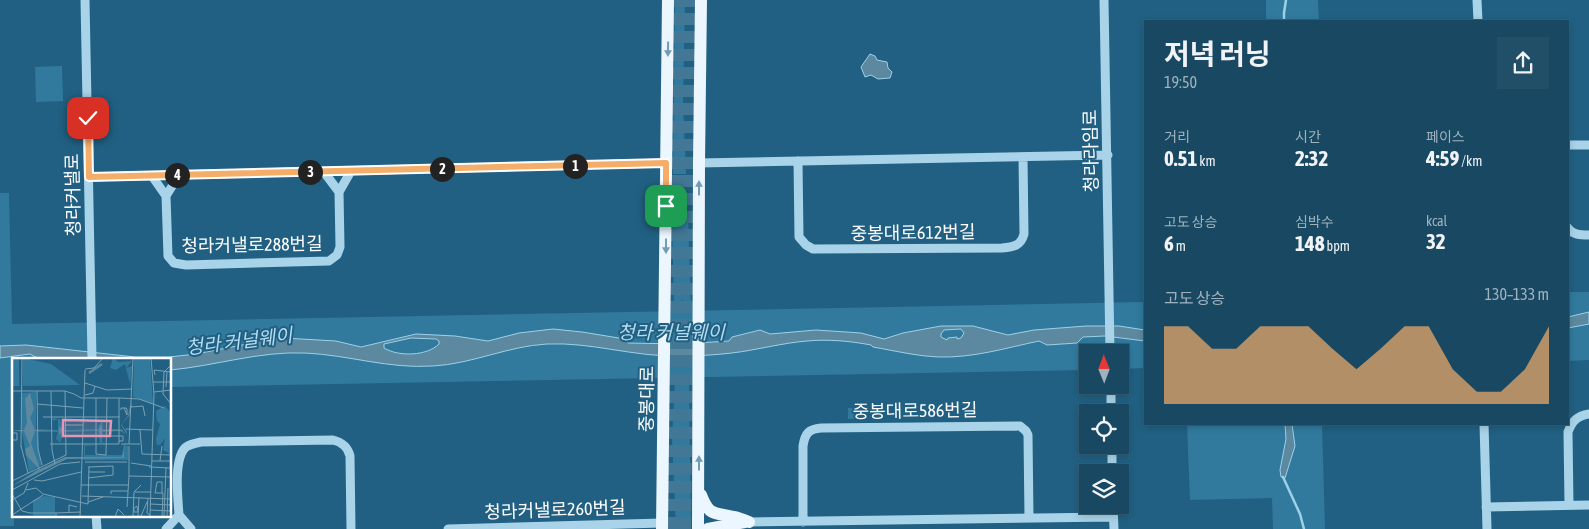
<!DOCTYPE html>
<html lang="ko">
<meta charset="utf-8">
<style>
:root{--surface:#194862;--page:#224f68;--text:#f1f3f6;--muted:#9fb2be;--line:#376077;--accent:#f4ae6a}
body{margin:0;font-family:"Asap Condensed","Noto Sans KR",sans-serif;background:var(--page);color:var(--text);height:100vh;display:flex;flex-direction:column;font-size:19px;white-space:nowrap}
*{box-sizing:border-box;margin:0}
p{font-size:16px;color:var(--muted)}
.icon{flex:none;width:28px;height:28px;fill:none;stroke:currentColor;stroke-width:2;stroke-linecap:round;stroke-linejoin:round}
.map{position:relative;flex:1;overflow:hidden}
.drawer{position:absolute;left:1144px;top:20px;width:425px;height:405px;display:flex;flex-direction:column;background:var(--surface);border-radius:0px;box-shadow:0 2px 8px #0003,0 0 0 1px var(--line)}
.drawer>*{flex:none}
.needle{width:32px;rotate:359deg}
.fabs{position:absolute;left:1079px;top:344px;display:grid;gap:10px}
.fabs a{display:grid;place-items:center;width:50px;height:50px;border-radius:0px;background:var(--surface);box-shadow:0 2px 8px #0003,0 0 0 1px var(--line);font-size:25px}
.pin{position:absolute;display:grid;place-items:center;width:42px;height:42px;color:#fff;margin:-21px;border-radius:10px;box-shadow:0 2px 8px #0006}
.km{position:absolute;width:25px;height:25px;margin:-12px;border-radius:50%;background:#222;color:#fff;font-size:14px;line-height:25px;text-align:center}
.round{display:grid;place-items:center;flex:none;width:52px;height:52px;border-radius:0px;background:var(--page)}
.head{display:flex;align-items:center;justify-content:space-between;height:85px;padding:0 20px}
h1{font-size:28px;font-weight:700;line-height:38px}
.figures{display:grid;grid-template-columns:repeat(3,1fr);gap:8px;height:85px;padding:5px 20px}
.figures div{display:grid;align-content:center}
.figures b{font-size:21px;font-weight:700}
.figures small{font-size:14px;font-weight:400}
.figures p{font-size:14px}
.chart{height:140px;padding:10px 20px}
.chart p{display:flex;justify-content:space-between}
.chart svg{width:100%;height:90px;margin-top:5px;fill:var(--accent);opacity:.7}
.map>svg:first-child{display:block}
</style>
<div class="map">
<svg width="1589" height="529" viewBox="0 0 1589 529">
<rect width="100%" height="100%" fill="#216082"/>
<!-- green -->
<path fill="#317a9e" d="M675,0h10l-2,103 3,71h-13z
M1266,0h52l1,21h-53z
M62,66l1,35 -27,1 -1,-35z
M0,193h9l3,131 1133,-22v66l-25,1v-17h-32l-1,18 -917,17v-28h-156v32h-2l2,135h-14z
M672,217h16l3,90 -9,-7 -8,8z
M1568,292h21v68l-21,1z
M689,378l2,151h-15l-4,-91 3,-58 3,4h7z
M848,408h15v7h-8v4h-7z
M1187,424h135l3,105h-52l-1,-31 -82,2z"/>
<!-- water -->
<path fill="#5d89a0" stroke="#9cd1e9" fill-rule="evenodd" d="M870,54l5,2 2,4 10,2 1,6 4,4 -2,6 -12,1 -7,-4 -6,2 -4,-10z
M1589,312v12l-21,4v-11z
M941,326h32l35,9 26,-5 52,-4h33l26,4v11l-40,-5 -22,1 -6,6 -30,2 -8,-4c-33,7 -66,17 -100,16 -23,-1 -43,-6 -66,-10l-2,-2c-21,-4 -43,-6 -64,-4 -25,2 -50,9 -75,12 -17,2 -36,3 -53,3 -45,1 -87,-14 -132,-12 -39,2 -75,20 -114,22 -45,3 -84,-11 -128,-13 -46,-2 -90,13 -135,17v-11h-131l-9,-5 -30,4v-12l26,-1 109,12h34l27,-3 61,-12 27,-4 52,3 25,6 55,-13 39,2 33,5 31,-8 34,-4 29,3 43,7 3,4 53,1 48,-3 3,-4 28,-7 10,4 46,-4 45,3 23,6 19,-6zM961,329l3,4 -3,5 -4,1v-2l-9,1 -1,2 -6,-3v-3l3,-4zM411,338l25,1 3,2v3c-12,12 -40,13 -55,4v-4z
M1285,424h7l3,22 -10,32 -4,-1 -1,-7 6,-31z"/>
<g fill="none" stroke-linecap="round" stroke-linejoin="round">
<!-- stream -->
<path stroke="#9cd1e9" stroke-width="2.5" d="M1284,21v-8l2,-13
M1283,477l17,37 4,15"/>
<!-- major-tunnel -->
<path stroke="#427895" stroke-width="12" stroke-dasharray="12 6" stroke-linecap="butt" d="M673,529l7,-529
M685,529l6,-529"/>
<!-- minor -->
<path stroke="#a8d3e8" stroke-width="9" d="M85,0l7,359
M1104,0l6,352
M1477,0l1,21
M1568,145h21
M798,161l1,76 7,8 7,4 189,-1c11,-1 19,-2 22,-14l-1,-77
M699,163l409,-8
M324,172l15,20 12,-21
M152,176l14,20 13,-21
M89,177l577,-14
M166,196l2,60 6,7 12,2 143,-4 8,-6 3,-8 -1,-55
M1568,228c5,7 12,7 21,7
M1111,385v27
M1484,424l3,105
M1112,445v27
M1113,505l1,24
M1569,505l-1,-73c4,-11 9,-16 21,-18
M1486,507l103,-2
M96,515l1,14
M179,515c-1,-16 -6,-57 7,-68 4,-3 10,-4 15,-5l132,-2c8,2 15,7 17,16l1,73
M179,515l12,14
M749,522l364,-5
M803,522v-76c2,-13 6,-17 18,-18l199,-2 6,5 2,4 1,83
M166,529l13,-14
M448,529l214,-6"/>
<!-- major -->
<path stroke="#ebf6fe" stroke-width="12" d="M701,495c8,21 12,17 33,22 5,1 10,3 15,5
M662,529l6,-529
M698,529l1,-366 2,-163
M708,529l37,-7"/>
</g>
<!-- one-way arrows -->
<defs><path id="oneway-solid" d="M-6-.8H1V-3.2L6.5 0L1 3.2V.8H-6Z" transform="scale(1.25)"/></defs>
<g fill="#729cb4">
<use href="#oneway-solid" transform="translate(668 49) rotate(91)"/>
<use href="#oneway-solid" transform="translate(699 188) rotate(-90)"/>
<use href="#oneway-solid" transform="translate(666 246) rotate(90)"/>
<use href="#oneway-solid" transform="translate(699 463) rotate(-90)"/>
</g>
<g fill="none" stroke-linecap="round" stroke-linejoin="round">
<!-- route casing -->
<g stroke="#fff" stroke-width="10">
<path id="route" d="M88,118l1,59 577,-14v43"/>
</g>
<!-- route -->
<use href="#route" stroke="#f4ae6a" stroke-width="6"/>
</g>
<g text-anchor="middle" stroke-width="4" stroke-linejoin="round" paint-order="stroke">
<!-- street labels -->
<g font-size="18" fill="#fff" stroke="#216082">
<text transform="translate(1091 151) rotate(-91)" y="6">청라라임로</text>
<text transform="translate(73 195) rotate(-91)" y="6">청라커낼로</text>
<text transform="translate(913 233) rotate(-1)" y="6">중봉대로612번길</text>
<text transform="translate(252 245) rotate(-1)" y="6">청라커낼로288번길</text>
<text transform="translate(647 399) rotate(-89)" y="6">중봉대로</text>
<text transform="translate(915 411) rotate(-1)" y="6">중봉대로586번길</text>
<text transform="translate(555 510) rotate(-2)" y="6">청라커낼로260번길</text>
</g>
<!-- water labels -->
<g font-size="19" font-style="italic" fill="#b4dcf0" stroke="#216082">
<text x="671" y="339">청라 커널웨이</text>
<text transform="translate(239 341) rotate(-7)" y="7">청라 커널웨이</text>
</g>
</g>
<!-- overview -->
<g transform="translate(12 358)">
<rect width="159" height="159" fill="#216082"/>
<path d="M0,0h7v28h-7zM11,0l28,6 29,21 -57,1zM101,0l5,4 14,-1 -6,7 6,-2 -2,18 -5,-20 -9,6 -6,-2zM122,0h16l3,46 -20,-7zM24,34v37l22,1v-11l-5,2 -1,-3 8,1 4,11 34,-1 4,-10 1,10h19l4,6 -6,-4 -17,1 -1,10h5l-7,1 -2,-12 -34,1 -4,11 -4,-4 2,-7h-21l4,33 -12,7 -7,-40 -10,-2h10v-37zM153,48l6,7 -2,40 -6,-3 2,-12 -5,7h-3l-1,-6 4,-15 -3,-3 -1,-10zM72,87h12l-11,1v9h37l2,-10 4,1v14h-44zM32,138l11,1v20h-22v-17z" fill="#317a9e"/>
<path d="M141,34l-21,13 -3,11 -8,8 6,8 -1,7 -2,11v8l-57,1 -55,27 27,-17 -13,-14 -1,-6 5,-3 -6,-15h-12l12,-1 3,-7 -2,-24 5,-6 4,16 -4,9 5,12 24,1v-5l4,4 36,1 2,-7 1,6h19l2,1h-21l-1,4 -2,-4 -35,-1 -3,2v1l-2,2v-4h-24l-4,12 9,26 25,-12h57l5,-23 -6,-9v-1l7,-8 2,-10z" fill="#5d89a0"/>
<path fill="none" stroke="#5d89a0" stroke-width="2.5" d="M77,15l13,-9"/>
<path fill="none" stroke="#7aa0b4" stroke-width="1" d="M159,7l-7,7 -1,22 8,10M73,11l9,-1 9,-10M143,17l-1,-5 17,2M141,24h18M73,25l22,7 25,-1M154,29l1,-15M0,33h53l9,3M25,33l1,58 4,16M39,33l1,59 3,14M142,34l17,-2M62,36l7,4h39M73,37l8,-2 2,-7M84,40v56l10,1 1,-57M108,40l19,1 25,9M25,46l46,4M119,49l12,-1 2,10M109,52v-2h5l1,1v6l-3,-7M31,59h76M107,59v-19M54,67h17M114,71l27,1M128,72l2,24 29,1M0,75h5v7h-5M54,78h17M95,78h16v5h-4M38,86h57M95,86h12v-28M109,86h19M117,86l4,-86M9,88l7,27M117,88v30l42,1M9,89l1,-89M140,103h19M148,103l2,-15M73,104h42M119,105l20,3M137,109l22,1M77,114h16M76,120l25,-3v-9l-24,1M22,122l8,1 39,-9M0,123l54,-26 -1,-64M69,127h47M0,132l48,-26 20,-2M14,132l10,-2 7,6 45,10 1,-38M123,134h16M150,135v-11h-5l-2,11h8l-1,24M0,136l10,17 8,2M99,136v-3h17M70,138l89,3M136,140l-1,15 3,2M0,142l12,-7 4,-10M76,144l15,-5M138,146l21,1M125,148l1,6h-4v-4zM115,149l2,-31M138,152l21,1M57,154v-7l8,2M18,155h26M0,157l31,-20M119,158l30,1M126,158l1,-19M129,158l6,-14M138,158l4,-122 -3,-36M44,159v-4l25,-1M68,159l5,-147M103,159l3,-8 6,6M121,159l1,-25 7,-7M152,159l2,-49M155,159l1,-29"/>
<path fill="#e497b5" fill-opacity="0.15" stroke="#e497b5" stroke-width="2.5" d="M51,62l48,1 -1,15h-47z"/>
<rect width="159" height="159" fill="none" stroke="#fff" stroke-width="2.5"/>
</g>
</svg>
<div class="fabs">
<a><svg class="needle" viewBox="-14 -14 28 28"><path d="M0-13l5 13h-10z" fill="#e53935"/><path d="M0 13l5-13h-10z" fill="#9fb2be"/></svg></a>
<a><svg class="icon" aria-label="locate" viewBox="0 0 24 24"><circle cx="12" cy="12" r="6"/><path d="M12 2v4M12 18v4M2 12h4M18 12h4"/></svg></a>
<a><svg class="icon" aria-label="layers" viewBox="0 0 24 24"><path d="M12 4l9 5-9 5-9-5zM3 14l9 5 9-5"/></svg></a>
</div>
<div class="pin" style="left:666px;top:206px;background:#1e9e55"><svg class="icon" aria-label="arrive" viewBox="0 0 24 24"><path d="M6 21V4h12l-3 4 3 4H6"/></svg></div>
<div class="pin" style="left:88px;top:118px;background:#d93025"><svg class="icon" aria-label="check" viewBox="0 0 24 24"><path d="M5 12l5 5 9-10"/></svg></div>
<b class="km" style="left:575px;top:166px">1</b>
<b class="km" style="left:442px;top:169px">2</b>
<b class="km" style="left:310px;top:172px">3</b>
<b class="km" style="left:177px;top:175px">4</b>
<section class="drawer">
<div class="head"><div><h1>저녁 러닝</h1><p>19:50</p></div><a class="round"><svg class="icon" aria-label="share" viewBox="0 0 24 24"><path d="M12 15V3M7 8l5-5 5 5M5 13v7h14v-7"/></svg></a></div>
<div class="figures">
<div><p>거리</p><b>0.51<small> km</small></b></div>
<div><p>시간</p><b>2:32</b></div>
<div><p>페이스</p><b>4:59<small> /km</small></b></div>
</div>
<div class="figures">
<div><p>고도 상승</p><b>6<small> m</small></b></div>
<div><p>심박수</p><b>148<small> bpm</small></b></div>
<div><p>kcal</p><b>32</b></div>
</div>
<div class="chart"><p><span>고도 상승</span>130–133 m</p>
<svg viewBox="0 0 160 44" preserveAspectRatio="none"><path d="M0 44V6L10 6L20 17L30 17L40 6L50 6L60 6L70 17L80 27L90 17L100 6L110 6L120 27L130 38L140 38L150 27L160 6V44z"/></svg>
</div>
</section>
</div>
